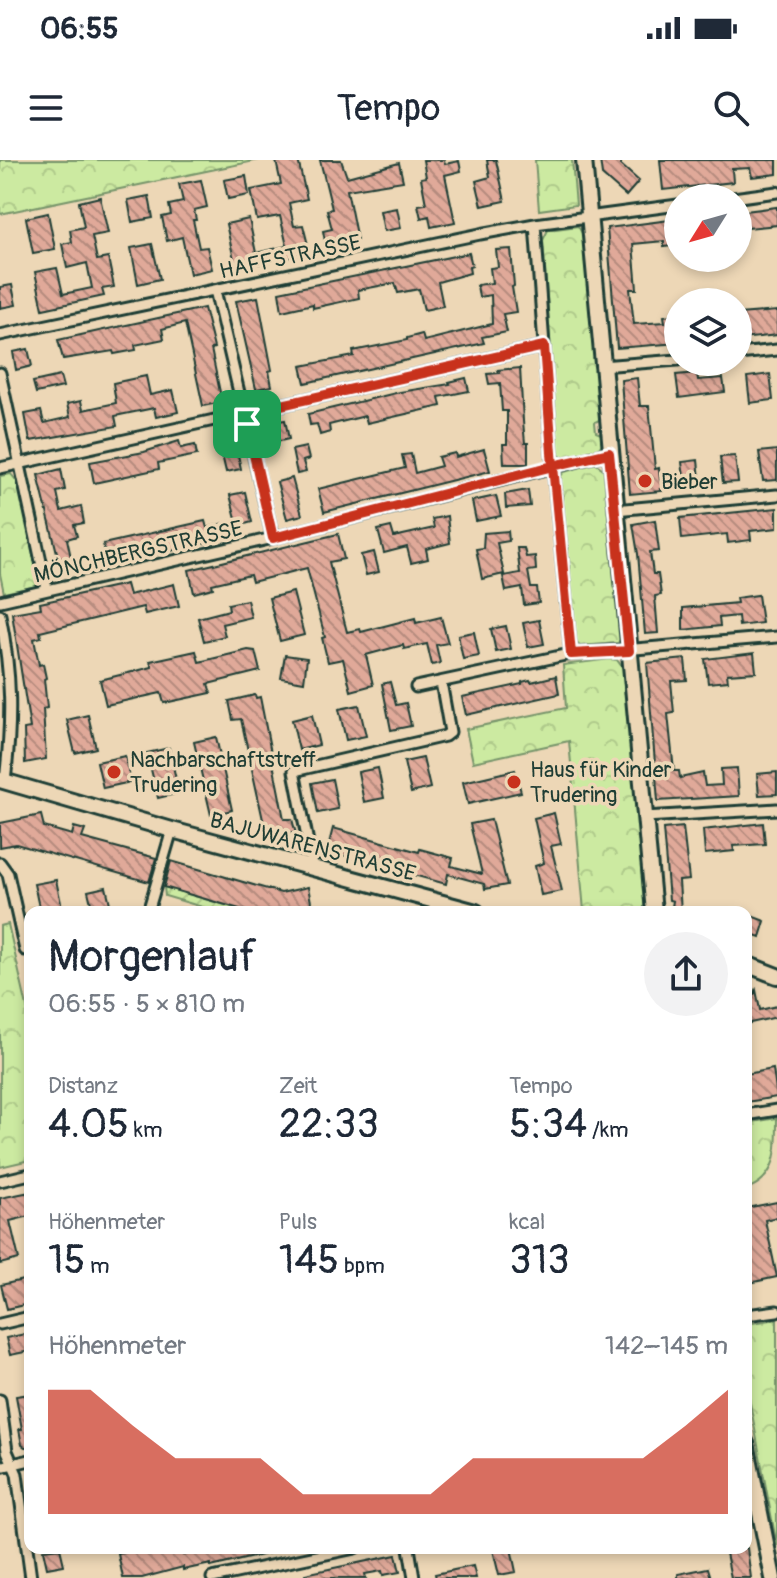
<!DOCTYPE html>
<html lang="de">
<meta charset="utf-8">
<style>
:root{--surface:#fff;--page:#f2f2f3;--text:#1f2937;--muted:#747a83;--accent:#c8321e}
body{margin:0;font-family:Pangolin,sans-serif;background:var(--page);color:var(--text);height:100vh;display:flex;flex-direction:column;font-size:30px;white-space:nowrap}
*{box-sizing:border-box;margin:0}
p{font-size:26px;color:var(--muted)}
.icon{flex:none;width:44px;height:44px;fill:none;stroke:currentColor;stroke-width:2;stroke-linecap:round;stroke-linejoin:round}
.map{position:relative;flex:1;overflow:hidden}
.details{position:absolute;left:24px;top:746px;width:728px;height:648px;display:flex;flex-direction:column;background:var(--surface);border-radius:16px;box-shadow:0 4px 12px #0003}
.details>*{flex:none}
.needle{width:52px;rotate:233deg}
.buttons{position:absolute;left:664px;top:24px;display:grid;gap:16px}
.buttons a{display:grid;place-items:center;width:88px;height:88px;border-radius:50%;background:var(--surface);box-shadow:0 4px 12px #0003;font-size:40px}
.pin{position:absolute;display:grid;place-items:center;width:68px;height:68px;color:#fff;margin:-34px;border-radius:16px;box-shadow:0 4px 12px #0006}
.round{display:grid;place-items:center;flex:none;width:84px;height:84px;border-radius:42px;background:var(--page)}
.overview{display:flex;align-items:center;justify-content:space-between;height:136px;padding:0 24px}
h1{font-size:44px;font-weight:600;line-height:60px}
.stats{display:grid;grid-template-columns:repeat(3,1fr);gap:12px;height:136px;padding:8px 24px}
.stats div{display:grid;align-content:center}
.stats b{font-size:40px;font-weight:600}
.stats small{font-size:22px;font-weight:400}
.stats p{font-size:22px}
.chart{height:224px;padding:16px 24px}
.chart p{display:flex;justify-content:space-between}
.chart svg{width:100%;height:144px;margin-top:8px;fill:var(--accent);opacity:.7}
.status{display:flex;justify-content:space-between;align-items:center;height:56px;padding:0 40px;background:var(--surface);direction:ltr}
.status svg{height:22px;fill:currentColor}
header{display:flex;justify-content:space-between;align-items:center;height:104px;padding:0 24px;background:var(--surface);font-size:36px;font-weight:600}
.map>svg:first-child{display:block}
</style>
<div class="status"><b>06:55</b><svg viewBox="0 0 49 12"><path d="M0 12V9h3v3zM5 12V6h3v6zM10 12V3h3v9zM15 12V0h3v12zM26 1h20v11H26zM47 4h2v5h-2z"/></svg></div>
<header><svg class="icon" aria-label="menu" viewBox="0 0 24 24"><path d="M4 6h16M4 12h16M4 18h16"/></svg>Tempo<svg class="icon" aria-label="search" viewBox="0 0 24 24"><circle cx="10" cy="10" r="6"/><path d="M15 15l6 6"/></svg></header>
<div class="map">
<svg width="777" height="1418" viewBox="0 0 777 1418">
<defs>
<pattern id="park-crowns" width="20" height="18" patternUnits="userSpaceOnUse" patternTransform="scale(2)"><rect width="20" height="18" fill="#cceaa1"/><path d="M2 6a3 3 0 1 1 6 0M12 15a3 3 0 1 1 6 0" fill="none" stroke="#afca8b"/></pattern>
<pattern id="garden-furrows" width="10" height="10" patternUnits="userSpaceOnUse" patternTransform="scale(2)"><rect width="10" height="10" fill="#cceaa1"/><path d="M-1 1l2-2M0 10L10 0M9 11l2-2" fill="none" stroke="#afca8b"/></pattern>
<pattern id="building-back-hatch" width="6" height="6" patternUnits="userSpaceOnUse" patternTransform="scale(2)"><rect width="6" height="6" fill="#e0a999"/><path d="M-1 5l2 2M0 0l6 6M5-1l2 2" fill="none" stroke="#b58b7e"/></pattern>
</defs>
<rect width="100%" height="100%" fill="#edd7b6"/>
<filter id="ink" filterUnits="userSpaceOnUse"><feTurbulence type="fractalNoise" baseFrequency=".0125" numOctaves="2"/><feDisplacementMap in="SourceGraphic" scale="16" xChannelSelector="R" yChannelSelector="G"/><feConvolveMatrix kernelMatrix="1 2 1 2 8 2 1 2 1" color-interpolation-filters="sRGB"/></filter>
<g filter="url(#ink)">
<!-- park -->
<path fill="url(#park-crowns)" stroke="#76946a" stroke-width="2" d="M0,0h259l-259,54z
M535,0h37l4,45 -37,5z
M578,66l5,9 18,184 -6,3 1,10 5,2 1,10 -4,5 -34,9 -6,-3 -15,-215 5,-10z
M595,303l11,8 16,165 -4,7 -38,3 -5,-4 -16,-164 5,-6z
M11,314l8,10 22,101 -37,8 -4,-19v-98z
M610,499l7,1 8,11 20,241 -27,-4 -1,4 -33,-1 -15,-170 -96,21 -7,-33 100,-21 -3,-43z
M8,764l22,96v140l-30,7v-241z
M777,958c0,33 0,61 -31,71v-66z
M777,1159v227l-31,-164v-58z"/>
<!-- garden -->
<path fill="url(#garden-furrows)" stroke="#76946a" stroke-width="2" d="M164,727l75,22 -1,3h-19l-54,-16z"/>
<!-- building -->
<path fill="url(#building-back-hatch)" stroke="#1f3d34" stroke-width="2" d="M298,0l9,39 -18,4 5,23 9,-1 5,20 -12,3 2,8 -62,12 -10,-44 23,-5 7,34 31,-7 -7,-30 -23,4 -6,-30 30,-6 -5,-23z
M320,0h21l6,17 52,-14 4,18 -56,9 10,50 -22,5 -1,-6 -9,2 -2,-10 9,-2 -5,-19 5,-1z
M423,0h21l1,4 14,-3 2,10 -16,4 10,47 -24,5 -2,-11 -8,2 -3,-13 8,-1 -5,-26 5,-1z
M487,0h9l9,41 -23,5 -6,-25 14,-4z
M600,0h21v5l18,16 -13,15 -24,-21z
M660,0h117v14l-25,3 -2,-9 -18,1 1,13 -70,8z
M246,16l3,19 -21,4 -4,-19z
M201,20l6,27 -13,3 2,10h-3l6,28 8,-1 5,22 -22,5 -8,-37 -15,4 -5,-24 9,-2 -2,-10 14,-3 -4,-18z
M149,36l4,22 -21,4 -4,-22z
M100,37l8,36 -16,3 5,24 11,-2 6,29 -12,2 2,7 -61,13 -8,-37 22,-4 6,26 29,-6 -5,-25 -20,5 -5,-24 10,-2 -2,-12 14,-3 -5,-25z
M777,47v18l-39,4v-17z
M397,48l4,20 -17,3 -4,-20z
M48,53l7,36 -22,4 -7,-35z
M678,59v26l-14,2v-6l-31,3 4,45h-7l4,35 31,-2 -1,-6 14,-2v29l-61,5 -10,-120z
M152,84l8,35 -22,5 -7,-36z
M511,89l3,37 -2,1 4,25 -13,2 4,18 -25,5 2,6 -179,40 -4,-17 53,-10 -1,-5 54,-11v-2l15,-4 2,7 68,-17 -1,-29 -12,2 -2,-12 15,-2 -2,-15 8,-1 -2,-17z
M469,93l3,13 -3,1 1,6 -32,9 5,24 -19,4 -5,-21 -21,4 -3,-10 -37,7 1,8 -46,10v-4l-31,7 -3,-19z
M12,125l4,20 -16,3v-21z
M258,137l14,73 -3,1 3,15 -16,3 -20,-88z
M204,148l10,40 -3,1 11,53 -19,4 -18,-83 -23,6 2,10 -29,6 1,5 -22,4 -1,-3 -50,8 -5,-19z
M777,151v24l-35,4 -3,-25z
M28,189l4,17 -16,4 -3,-18z
M520,208l3,53 2,22h3v21h-24l-1,-20h4v-33h-5l-2,-28 -11,1 -2,-10 12,-1 -1,-3z
M697,213l1,7 25,-2 2,14 -46,6 -3,-23z
M770,214l3,26 -23,3 -3,-26z
M60,216l3,11 -27,6 -3,-11z
M146,216l4,19 23,-5 5,22 -22,5 -2,-9 -39,8 2,10 -87,15 -5,-27 16,-3 3,12 26,-6 -3,-13 14,-3 2,9 33,-7 -3,-20z
M466,218l3,13 -30,6 2,9 -74,17 -2,-7 -36,9 1,7 -10,3 -3,-11 -7,1 -2,-11 92,-22 50,-8 -1,-2z
M637,218l3,28h9l6,63 4,-1 1,12 24,-2 -2,-16 16,-2 3,28 -40,1 1,2 -32,3 -9,-114z
M285,260l4,19 -22,5 -4,-20z
M235,280l6,29 -15,3 -7,-30z
M179,281l2,7 14,-3 2,10 -39,8 1,6 -65,14 -4,-21 54,-10z
M306,287l3,12 -6,2 3,11 -9,2 -5,-24z
M484,289l6,22 -166,41 -6,-23 87,-21 -3,-13 9,-1 4,19 26,-7 -3,-9 17,-4 1,4z
M777,290v30l-14,1 -4,-29z
M735,296l3,26 -15,1 -3,-26z
M61,309l4,21 -8,2 4,19 20,-5 3,17 -10,2 3,11 -10,3 5,23 -12,3 -22,-90z
M292,318l10,37 -15,4 -10,-37z
M528,330l2,16 -24,2 -1,-14z
M245,332l7,30 -14,4 -8,-31z
M496,336l5,20 -25,5 -4,-20z
M777,348v20l-27,3 1,9 -23,3 -1,-9 -45,5 -2,-21z
M447,356l3,27 -24,6 2,10 -17,4 -4,-16 -23,6 -6,-23 13,-3 3,10 40,-9 -2,-9z
M655,360l4,31 -9,1 3,22h5l3,21 -6,1 3,37 -13,1 -7,-80 -5,-30z
M205,361l2,7 22,-6 3,10 -23,4 1,6 -102,23 -5,-21z
M508,371l1,10 -12,2 7,31 -22,5 -6,-30 7,-1 1,-15z
M338,374l6,25 -15,3 18,70 13,-3 1,3 54,-14 1,5 25,-6 7,26 -12,2 4,18 -8,2 -5,-21 -23,5 -1,-4 -37,10 7,30 -22,6 -8,-32 -15,3 -6,-24 3,-1 -18,-69 -55,14 -2,-7 -38,9 1,4 -19,5 -5,-23z
M517,388h7l2,9 9,-1 1,14 -8,1 3,17h6l2,15 -15,2 -2,-17 -16,3 -3,-15 17,-3z
M374,392l5,20 -13,3 -5,-20z
M126,424l3,11 45,-11 5,22 -34,8 -2,-7 -103,25 1,5 -7,2 5,26 4,-1 3,14 -2,1 3,29 -4,1 3,50 -21,4 -1,-34 6,-1 -18,-115 29,-5 -1,-5z
M293,432l11,43 -24,6 -11,-43z
M758,435l4,28 -23,3 -1,-10 -19,2 1,8 -37,4v-22l54,-5 -1,-5z
M247,440l4,17 -29,7 3,12 -21,5 -6,-23 31,-8 -1,-6z
M539,460l5,24 -16,3 -5,-24z
M506,466l5,23 -15,3 -5,-23z
M474,472l5,24 -16,3 -5,-24z
M248,490l7,1 5,20 -52,13 3,9 -47,10 -3,-10 -55,12 -6,-25 52,-13 -2,-6 46,-10 3,11z
M754,493l2,19 -29,2 1,7 -20,2 -3,-24z
M285,495l22,3 -3,24 -23,-4z
M685,499l2,21 -16,1 3,32 -6,1 6,57h5l1,7 23,-5 2,13 17,-1 -1,-16 16,-1 2,28 -81,5 -11,-138z
M556,516l3,18 -93,21 -4,-18 60,-13v-2l8,-2 1,2z
M390,522l6,23 10,-2 5,23 -20,4 -9,-46z
M255,535l1,3 4,-1 24,122h8l4,15 -23,-6 -8,1 -24,-110 -8,1 -4,-19z
M359,545l7,31 -20,4 -7,-31z
M88,555l8,33 -21,5 -8,-33z
M312,555l7,30 -20,5 -7,-30z
M216,577l16,73 -21,5 -17,-73z
M169,588l10,45 -21,5 -11,-45z
M125,596l6,26 -28,6 -6,-26z
M423,598l7,30 -19,5 -7,-31z
M378,608l6,30 -20,4 -6,-30z
M515,610l6,22 -53,12 -5,-22z
M777,612v22l-18,1 -2,-21z
M332,619l6,30 -20,4 -6,-30z
M554,653l7,31 -10,2 11,45 -21,4 -6,-29 9,-3 -10,-45z
M41,655l3,12 28,8 2,-8 11,3 -3,8 74,20 -7,24 -133,-38 -16,3v-24z
M491,660l16,65 -22,4 -1,-5 -36,-10 -2,10 -119,-33 6,-23 86,24 1,-3 33,9 -2,8 31,8 -12,-50z
M763,663l2,21 -32,2 1,5 -29,3 -2,-24z
M683,667l6,53 -10,1 2,31h-10l2,-11 -4,-1 -6,-71z
M171,701l110,32 27,-6 5,25h-63l-86,-25z
M56,720l7,32h-23l-6,-28z
M106,727l6,25h-19l-5,-21z
M746,754l19,7 -5,16 -14,-5z
M756,830l4,20 17,-4v11l-31,7v-27l6,2z
M773,909l4,28 -31,5v-28z
M30,1032v24l-20,5 9,38 -19,5v-66z
M777,1042v15l-12,3 12,57 -28,6 -1,-3h-2v-72z
M23,1120l5,24 -21,5 -6,-24z
M30,1173v18l-20,4 -4,-17z
M30,1234v53h-5l-3,-2 -3,-16h3l-6,-33z
M60,1388l4,17 -17,3 -4,-18z
M146,1388h36l1,7 22,-4 -1,-3h69l1,4 -63,15v-3l-28,6v-3l-41,11h-19l-5,-24z
M511,1388l5,24 -17,3 -6,-25z
M725,1388h22l4,30h-20z
M396,1395l4,17 -17,3 -1,-4 -17,3 1,4h-61v-4z
M473,1406l3,12h-40l-1,-4z
M708,1408l3,10h-33v-4z"/>
<g fill="none" stroke-linecap="round" stroke-linejoin="round">
<!-- street casing -->
<g stroke="#1f3d34" stroke-width="15">
<path id="street" d="M733,38l44,-6
M535,64l18,242 18,188
M215,130l58,248
M0,175l480,-101 55,-10 143,-19
M738,194l39,-4
M601,206l77,-6
M0,213l47,216
M0,308l544,-122
M615,350l162,-15
M0,441l273,-63 336,-85
M0,455c12,60 12,106 5,166
M416,527l149,-32 212,-18
M645,657l132,-8
M0,703l8,11 17,76 5,-1
M313,708l-19,-97 151,-35 5,-4 -9,-50
M148,752l24,-82
M746,955l31,-5
M0,1021l30,-7
M746,1155l31,-4
M0,1164l30,-7
M0,1240l7,51 10,23 14,104
M0,1307l30,-7
M409,1388l5,30
M212,1418l143,-30"/>
</g>
<!-- secondary casing -->
<g stroke="#1f3d34" stroke-width="20">
<path id="secondary" d="M584,0l70,752
M0,620l172,50 304,82
M746,804l31,12
M746,1283l27,135"/>
</g>
<!-- street -->
<use href="#street" stroke="#edd7b6" stroke-width="9"/>
<!-- secondary -->
<use href="#secondary" stroke="#edd7b6" stroke-width="14"/>
</g>
</g>
<g fill="none" stroke-linecap="round" stroke-linejoin="round" filter="url(#ink)">
<!-- route casing -->
<g stroke="#fff" stroke-width="16">
<path id="route" d="M247,264l26,114 280,-72 18,188 58,-3 -20,-198 -56,13 -9,-120 -299,67 2,11"/>
</g>
<!-- route -->
<use href="#route" stroke="#c8321e" stroke-width="10"/>
</g>
<!-- markers -->
<g fill="#c8321e" stroke="#edd7b6" stroke-width="3">
<circle cx="645" cy="321" r="8"/>
<circle cx="114" cy="612" r="8"/>
<circle cx="514" cy="622" r="8"/>
</g>
<g text-anchor="middle" stroke-width="7" stroke-linejoin="round" paint-order="stroke">
<!-- street labels -->
<g font-size="22" fill="#1f3d34" stroke="#edd7b6">
<text transform="translate(290 96) rotate(-12)" y="8">HAFFSTRASSE</text>
<text transform="translate(138 391) rotate(-13)" y="8">MÖNCHBERGSTRASSE</text>
<text transform="translate(313 686) rotate(15)" y="8">BAJUWARENSTRASSE</text>
</g>
<!-- poi labels -->
<g font-size="22" fill="#1f3d34" stroke="#edd7b6" text-anchor="start">
<text x="661" y="329">Bieber</text>
<text x="130" y="607">Nachbarschaftstreff<tspan x="130" dy="25">Trudering</tspan></text>
<text x="530" y="617">Haus für Kinder<tspan x="530" dy="25">Trudering</tspan></text>
</g>
</g>
</svg>
<div class="buttons">
<a><svg class="needle" viewBox="-14 -14 28 28"><path d="M0-13l5 13h-10z" fill="#e53935"/><path d="M0 13l5-13h-10z" fill="#747a83"/></svg></a>
<a><svg class="icon" aria-label="layers" viewBox="0 0 24 24"><path d="M12 4l9 5-9 5-9-5zM3 14l9 5 9-5"/></svg></a>
</div>
<div class="pin" style="left:247px;top:264px;background:#1e9e55"><svg class="icon" aria-label="arrive" viewBox="0 0 24 24"><path d="M6 21V4h12l-3 4 3 4H6"/></svg></div>
<section class="details">
<div class="overview"><div><h1>Morgenlauf</h1><p>06:55 · 5 × 810 m</p></div><a class="round"><svg class="icon" aria-label="share" viewBox="0 0 24 24"><path d="M12 15V3M7 8l5-5 5 5M5 13v7h14v-7"/></svg></a></div>
<div class="stats">
<div><p>Distanz</p><b>4.05<small> km</small></b></div>
<div><p>Zeit</p><b>22:33</b></div>
<div><p>Tempo</p><b>5:34<small> /km</small></b></div>
</div>
<div class="stats">
<div><p>Höhenmeter</p><b>15<small> m</small></b></div>
<div><p>Puls</p><b>145<small> bpm</small></b></div>
<div><p>kcal</p><b>313</b></div>
</div>
<div class="chart"><p><span>Höhenmeter</span>142–145 m</p>
<svg viewBox="0 0 160 44" preserveAspectRatio="none"><path d="M0 44V6L10 6L20 17L30 27L40 27L50 27L60 38L70 38L80 38L90 38L100 27L110 27L120 27L130 27L140 27L150 17L160 6V44z"/></svg>
</div>
</section>
</div>
